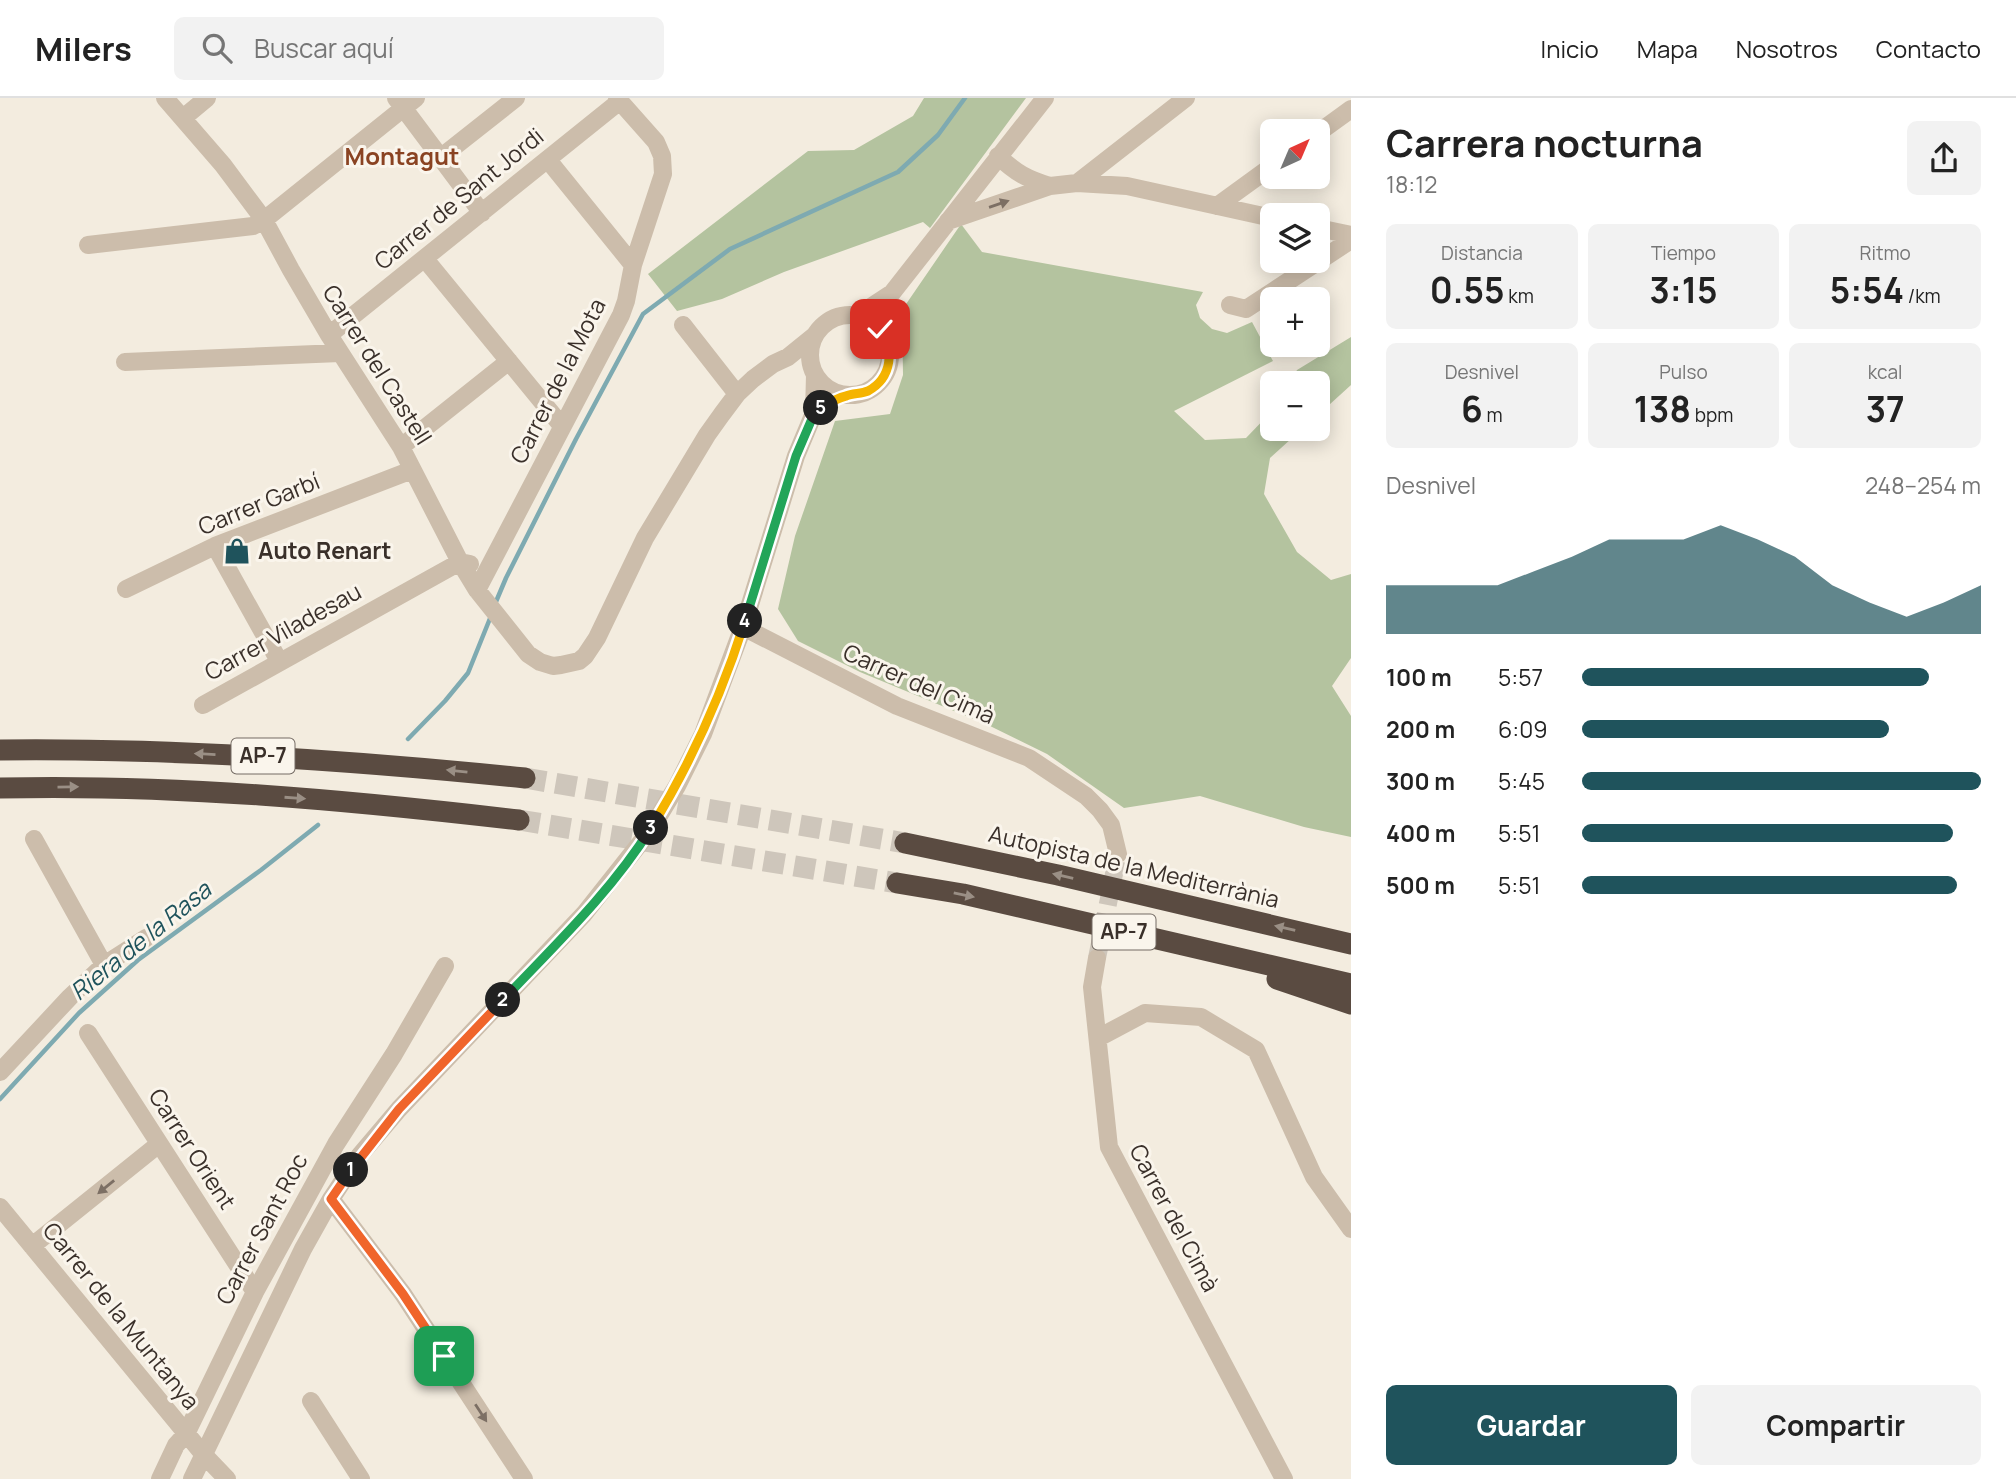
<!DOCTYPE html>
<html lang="es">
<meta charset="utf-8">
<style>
:root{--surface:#fff;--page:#f2f2f2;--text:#222;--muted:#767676;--line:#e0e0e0;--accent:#1f535c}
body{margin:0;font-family:Manrope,sans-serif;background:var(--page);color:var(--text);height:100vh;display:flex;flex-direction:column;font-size:26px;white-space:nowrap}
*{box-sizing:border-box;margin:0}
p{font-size:23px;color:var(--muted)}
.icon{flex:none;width:38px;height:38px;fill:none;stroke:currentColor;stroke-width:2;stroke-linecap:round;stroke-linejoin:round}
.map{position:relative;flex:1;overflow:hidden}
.panel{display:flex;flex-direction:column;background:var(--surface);width:665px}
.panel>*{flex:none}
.needle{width:46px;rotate:44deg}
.controls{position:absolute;left:1260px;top:21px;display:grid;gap:14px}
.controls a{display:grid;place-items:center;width:70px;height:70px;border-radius:10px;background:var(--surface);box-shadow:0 4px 18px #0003;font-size:35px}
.pin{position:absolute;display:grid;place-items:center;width:60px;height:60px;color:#fff;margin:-30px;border-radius:14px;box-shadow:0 4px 10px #0006}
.km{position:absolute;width:35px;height:35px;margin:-18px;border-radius:50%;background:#222;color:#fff;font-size:19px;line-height:35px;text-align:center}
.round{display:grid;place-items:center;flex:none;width:74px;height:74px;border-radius:10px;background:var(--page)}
.summary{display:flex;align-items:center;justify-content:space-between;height:119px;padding:0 35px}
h1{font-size:38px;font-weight:700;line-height:52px}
.stats{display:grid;grid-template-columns:repeat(3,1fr);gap:10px;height:119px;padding:7px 35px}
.stats div{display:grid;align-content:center;border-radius:10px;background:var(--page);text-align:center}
.stats b{font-size:35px;font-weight:700}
.stats small{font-size:19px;font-weight:400}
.stats p{font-size:19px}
.chart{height:196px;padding:14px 35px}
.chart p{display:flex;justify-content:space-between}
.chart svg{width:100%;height:126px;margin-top:7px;fill:var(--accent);opacity:.7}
.primary-button{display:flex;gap:14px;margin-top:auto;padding:14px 35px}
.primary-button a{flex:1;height:80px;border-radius:10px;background:var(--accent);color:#fff;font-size:28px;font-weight:700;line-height:80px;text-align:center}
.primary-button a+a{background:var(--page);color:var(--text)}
ul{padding:0 35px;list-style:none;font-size:23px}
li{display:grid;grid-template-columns:112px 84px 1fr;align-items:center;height:52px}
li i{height:18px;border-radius:9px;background:var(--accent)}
header{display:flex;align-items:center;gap:42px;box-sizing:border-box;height:98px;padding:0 35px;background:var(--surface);border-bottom:2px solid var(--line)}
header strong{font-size:33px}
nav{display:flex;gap:38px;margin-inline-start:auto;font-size:24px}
.search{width:490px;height:63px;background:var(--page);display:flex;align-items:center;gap:18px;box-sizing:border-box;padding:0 24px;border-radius:10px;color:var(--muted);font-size:26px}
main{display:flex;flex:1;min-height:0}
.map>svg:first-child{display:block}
</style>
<header>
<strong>Milers</strong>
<div class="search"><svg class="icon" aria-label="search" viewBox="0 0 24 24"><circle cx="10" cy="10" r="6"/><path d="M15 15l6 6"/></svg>Buscar aquí</div>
<nav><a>Inicio</a><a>Mapa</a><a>Nosotros</a><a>Contacto</a></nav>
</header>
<main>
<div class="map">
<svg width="1351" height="1381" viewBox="0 0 1351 1381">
<rect width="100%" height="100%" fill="#f3ecdf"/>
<!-- green -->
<path fill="#b4c39f" d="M924,0h102l-96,130 -7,-6 -139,50 -62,27 -45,12 -29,-37 160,-123 46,-1 59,-34z
M961,126l21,28 221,40 -7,13 4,13 12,11 15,4 25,-11 21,39 -99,50 31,29 41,-2 26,-27v18h30l-32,29 -6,36 33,58 34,28 20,-6v84l-19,28 19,30v121l-47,-10 -104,-31 -76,12 -77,-54 -59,-29 -128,-53 -62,-31 -20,-32 17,-73 40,-115 55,-7 13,-39 -1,-65z
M1351,239v48l-33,30v-32h-28l7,-13z"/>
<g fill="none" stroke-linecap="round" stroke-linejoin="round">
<!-- stream -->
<path stroke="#7eaab1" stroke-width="4.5" d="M495,506l11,-26 70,-139 67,-125 87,-65 168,-77 40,-37 27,-37
M408,641l37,-38 23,-28 23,-57
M0,1001l79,-86 59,-53 123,-90 57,-45"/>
<!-- minor-tunnel -->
<path stroke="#cec6bb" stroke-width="18" stroke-dasharray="18 9" stroke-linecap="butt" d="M1097,860l21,-104"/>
<!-- highway-tunnel -->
<path stroke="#cec6bb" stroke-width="21" stroke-dasharray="21 10" stroke-linecap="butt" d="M525,680l380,65
M519,722l378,63"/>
<!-- minor -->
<path stroke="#ccbdab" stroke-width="18" d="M165,0l58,67 41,55 27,50 38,65 72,112 59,115 17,28 51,64 12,8 13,4 8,-1 18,-4 6,-5 12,-18 48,-100 62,-103 15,-21 15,-20 16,-15 20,-15 15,-7 26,-21
M396,0l86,115
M183,20l24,-20
M1318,35l33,-24
M998,58c18,17 29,23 52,30
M440,60l76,-60
M548,62l85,105
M1077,85l109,-85
M1217,108l55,-40
M948,123l102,-35 27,-3 50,3 145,32
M1318,130l33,7
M88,147l165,-19 11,-6 152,-122
M425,161l137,167
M1230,207l16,4 105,-69
M810 257a40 40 0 1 1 80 0a40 40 0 1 1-80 0Z
M857,218l35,-23 153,-195
M683,227l54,69
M329,237l291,-234
M125,264l215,-9
M401,349l108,-86
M215,448l64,115
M126,491l89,-43 197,-76
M477,492l144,-275 5,-14 7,-36 30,-91 -1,-18 -6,-14 -39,-44
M743,529l154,79 132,52 57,38 14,14 11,15 7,29
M203,607l257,-143 10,2
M34,741l70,126
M1097,860l-5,29 17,160 175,332
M88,935l167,259
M1098,940l47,-25 56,4 55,33 58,127 37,52
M0,974l70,-75 34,-32 42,-27
M331,1101l72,95 121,185
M0,1109l204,248 23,24
M32,1148l127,-102
M311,1303l50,78
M160,1381l16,-34 10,-11 69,-142 81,-148 58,-90 51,-88
M192,1381l111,-230 28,-50 29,-44 39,-46 185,-195 65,-82 28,-46 26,-52 40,-107 53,-171 18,-43 1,-38"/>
<!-- highway -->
<path stroke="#5a4b41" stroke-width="21" d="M0,652c175,-2 350,10 525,28
M0,690c173,-4 347,12 519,32
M905,745l153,32 293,69
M897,785l66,11 388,90
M1277,881l74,25"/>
</g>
<!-- one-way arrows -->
<defs><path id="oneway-solid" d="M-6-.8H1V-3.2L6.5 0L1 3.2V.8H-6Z" transform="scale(1.75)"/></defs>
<g fill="#7c6f64">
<use href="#oneway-solid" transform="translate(999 106) rotate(-19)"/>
<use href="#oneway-solid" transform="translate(106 1089) rotate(141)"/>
<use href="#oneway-solid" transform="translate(481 1315) rotate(57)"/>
</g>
<g fill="#9a8f85">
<use href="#oneway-solid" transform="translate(205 656) rotate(-177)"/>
<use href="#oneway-solid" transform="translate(457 673) rotate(-174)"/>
<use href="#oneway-solid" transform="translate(68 689) rotate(-1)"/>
<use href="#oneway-solid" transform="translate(295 700) rotate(4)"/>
<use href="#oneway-solid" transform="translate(1063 778) rotate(-167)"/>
<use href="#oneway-solid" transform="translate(964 797) rotate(12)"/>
<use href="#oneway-solid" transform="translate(1285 830) rotate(-167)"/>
</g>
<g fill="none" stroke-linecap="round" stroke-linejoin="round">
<!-- split-1 casing -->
<g stroke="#fff" stroke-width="14">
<path id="split-1" d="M351,1072l-20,29 72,95 41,62"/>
</g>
<!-- split-2 casing -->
<g stroke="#fff" stroke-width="14">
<path id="split-2" d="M351,1072l48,-61 104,-109"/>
</g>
<!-- split-3 casing -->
<g stroke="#fff" stroke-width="14">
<path id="split-3" d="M503,902c51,-54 108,-108 148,-172"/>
</g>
<!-- split-4 casing -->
<g stroke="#fff" stroke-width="14">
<path id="split-4" d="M651,730c40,-65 71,-134 94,-207"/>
</g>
<!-- split-5 casing -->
<g stroke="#fff" stroke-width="14">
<path id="split-5" d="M745,523l51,-165 18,-42 7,-6"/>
</g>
<!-- split-6 casing -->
<g stroke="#fff" stroke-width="14">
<path id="split-6" d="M821,310c8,-5 16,-10 25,-12 7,-3 15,-2 22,-5 24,-13 27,-42 12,-62"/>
</g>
<!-- split-1 -->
<use href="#split-1" stroke="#f0652b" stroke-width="9"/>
<!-- split-2 -->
<use href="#split-2" stroke="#f0652b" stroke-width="9"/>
<!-- split-3 -->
<use href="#split-3" stroke="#22a559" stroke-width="9"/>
<!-- split-4 -->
<use href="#split-4" stroke="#f5b400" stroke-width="9"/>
<!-- split-5 -->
<use href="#split-5" stroke="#22a559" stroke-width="9"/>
<!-- split-6 -->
<use href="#split-6" stroke="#f5b400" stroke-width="9"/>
</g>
<!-- icons -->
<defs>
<g id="shop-bare" transform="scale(2.1)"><path d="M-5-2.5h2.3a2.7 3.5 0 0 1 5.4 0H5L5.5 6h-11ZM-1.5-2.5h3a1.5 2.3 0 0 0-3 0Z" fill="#1f535c" stroke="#faf5ec" stroke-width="2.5" paint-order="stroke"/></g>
</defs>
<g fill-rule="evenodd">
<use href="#shop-bare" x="237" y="453"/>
</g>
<g text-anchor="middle" stroke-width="6" stroke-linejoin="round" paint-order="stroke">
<!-- shield labels -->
<g fill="#faf5ec" stroke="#746b64" stroke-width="2">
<rect x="231.5" y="640.5" width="63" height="35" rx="5"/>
<rect x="1092.5" y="816.5" width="63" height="35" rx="5"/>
</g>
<g font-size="21" font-weight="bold" fill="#3a302a">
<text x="263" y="665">AP-7</text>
<text x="1124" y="841">AP-7</text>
</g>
<!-- street labels -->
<g font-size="23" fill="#3a302a" stroke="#faf5ec">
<text transform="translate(459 101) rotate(-39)" y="8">Carrer de Sant Jordi</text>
<text transform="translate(377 267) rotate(58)" y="8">Carrer del Castell</text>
<text transform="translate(558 283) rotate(-63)" y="8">Carrer de la Mota</text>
<text transform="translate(259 406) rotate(-22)" y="8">Carrer Garbí</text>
<text transform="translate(283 534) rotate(-29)" y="8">Carrer Viladesau</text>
<text transform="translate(919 586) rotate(24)" y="8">Carrer del Cimà</text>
<text transform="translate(1134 769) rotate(13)" y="8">Autopista de la Mediterrània</text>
<text transform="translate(192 1051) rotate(57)" y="8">Carrer Orient</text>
<text transform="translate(1174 1120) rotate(62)" y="8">Carrer del Cimà</text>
<text transform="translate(262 1131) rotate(-62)" y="8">Carrer Sant Roc</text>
<text transform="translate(121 1218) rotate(51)" y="8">Carrer de la Muntanya</text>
</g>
<!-- poi labels -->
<g font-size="23" font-weight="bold" fill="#3a302a" stroke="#faf5ec" text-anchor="start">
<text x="258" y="461">Auto Renart</text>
</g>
<!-- neighbourhood labels -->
<g font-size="24" font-weight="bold" fill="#8a4322" stroke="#faf5ec">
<text x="402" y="67">Montagut</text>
</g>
<!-- water labels -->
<g font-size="24" font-style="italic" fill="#1f535c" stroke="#faf5ec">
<text transform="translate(141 843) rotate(-39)" y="8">Riera de la Rasa</text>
</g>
</g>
</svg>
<div class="controls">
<a><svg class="needle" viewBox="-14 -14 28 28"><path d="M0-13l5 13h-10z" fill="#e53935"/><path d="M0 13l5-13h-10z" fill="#767676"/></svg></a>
<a><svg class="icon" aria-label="layers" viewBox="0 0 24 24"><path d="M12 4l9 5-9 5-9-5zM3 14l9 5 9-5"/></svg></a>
<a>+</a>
<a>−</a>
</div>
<div class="pin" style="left:444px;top:1258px;background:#1e9e55"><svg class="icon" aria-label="arrive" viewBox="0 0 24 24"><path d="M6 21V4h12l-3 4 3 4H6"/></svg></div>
<div class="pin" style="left:880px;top:231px;background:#d93025"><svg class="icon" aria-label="check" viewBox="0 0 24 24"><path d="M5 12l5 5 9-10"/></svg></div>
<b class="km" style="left:351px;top:1072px">1</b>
<b class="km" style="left:503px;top:902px">2</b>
<b class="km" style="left:651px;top:730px">3</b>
<b class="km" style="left:745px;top:523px">4</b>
<b class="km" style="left:821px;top:310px">5</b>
</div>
<section class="panel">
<div class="summary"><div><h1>Carrera nocturna</h1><p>18:12</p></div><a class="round"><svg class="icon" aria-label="share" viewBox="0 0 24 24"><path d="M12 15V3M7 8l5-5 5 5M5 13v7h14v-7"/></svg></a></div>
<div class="stats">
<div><p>Distancia</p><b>0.55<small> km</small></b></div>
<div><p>Tiempo</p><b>3:15</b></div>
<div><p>Ritmo</p><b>5:54<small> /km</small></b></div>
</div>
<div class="stats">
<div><p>Desnivel</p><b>6<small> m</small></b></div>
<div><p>Pulso</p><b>138<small> bpm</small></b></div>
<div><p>kcal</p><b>37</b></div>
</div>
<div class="chart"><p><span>Desnivel</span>248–254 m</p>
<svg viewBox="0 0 160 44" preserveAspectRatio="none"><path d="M0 44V27L10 27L20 27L30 27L40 22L50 17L60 11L70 11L80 11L90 6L100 11L110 17L120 27L130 33L140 38L150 33L160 27V44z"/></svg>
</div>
<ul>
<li><b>100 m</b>5:57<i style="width:87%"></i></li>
<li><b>200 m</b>6:09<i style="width:77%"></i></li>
<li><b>300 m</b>5:45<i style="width:100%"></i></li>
<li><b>400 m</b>5:51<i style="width:93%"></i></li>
<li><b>500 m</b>5:51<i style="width:94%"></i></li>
</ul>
<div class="primary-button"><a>Guardar</a><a>Compartir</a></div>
</section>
</main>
